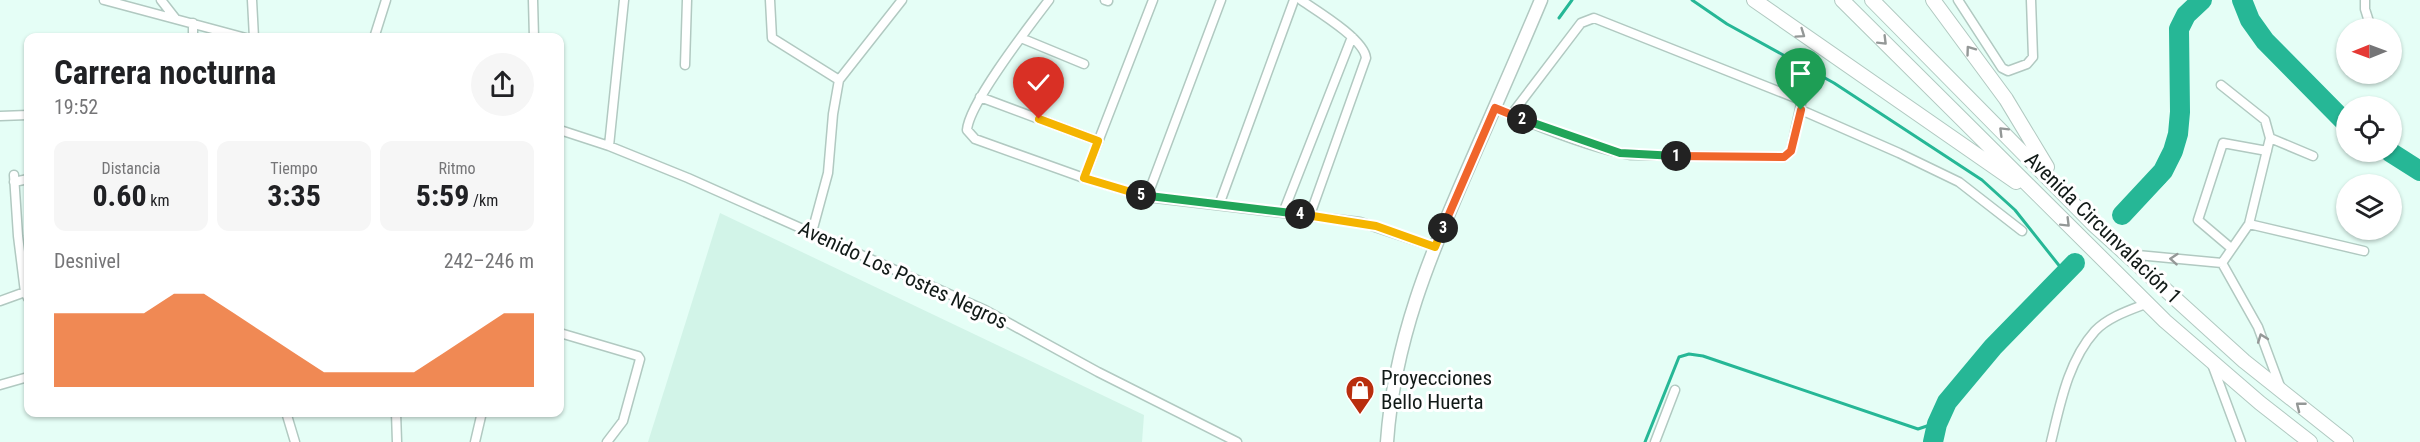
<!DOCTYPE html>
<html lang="es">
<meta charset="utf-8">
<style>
:root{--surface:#fff;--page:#f6f6f6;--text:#202124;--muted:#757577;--accent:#ea580c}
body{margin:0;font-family:"Roboto Condensed",sans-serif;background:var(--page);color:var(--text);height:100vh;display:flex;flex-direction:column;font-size:22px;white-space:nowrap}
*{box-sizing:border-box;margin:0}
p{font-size:20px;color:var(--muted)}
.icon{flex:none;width:33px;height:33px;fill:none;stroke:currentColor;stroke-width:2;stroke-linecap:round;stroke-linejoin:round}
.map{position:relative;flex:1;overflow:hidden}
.panel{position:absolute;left:24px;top:33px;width:540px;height:384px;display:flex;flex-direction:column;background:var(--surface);border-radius:12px;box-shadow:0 2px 4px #0004}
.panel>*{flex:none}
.needle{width:39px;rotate:269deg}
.controls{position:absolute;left:2336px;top:18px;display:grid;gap:12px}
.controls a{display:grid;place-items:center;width:66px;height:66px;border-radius:50%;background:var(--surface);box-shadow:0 2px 4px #0004;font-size:30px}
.pin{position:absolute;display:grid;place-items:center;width:51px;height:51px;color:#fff;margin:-62px -26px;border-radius:50% 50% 50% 0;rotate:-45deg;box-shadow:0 0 6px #0007}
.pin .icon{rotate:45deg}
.km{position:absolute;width:30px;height:30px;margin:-15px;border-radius:50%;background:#222;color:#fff;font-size:16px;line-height:30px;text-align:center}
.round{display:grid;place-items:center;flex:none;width:63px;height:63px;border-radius:32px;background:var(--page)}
.summary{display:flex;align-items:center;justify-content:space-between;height:102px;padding:0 30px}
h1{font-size:33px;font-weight:700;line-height:45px}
.figures{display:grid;grid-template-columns:repeat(3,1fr);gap:9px;height:102px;padding:6px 30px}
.figures div{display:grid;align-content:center;border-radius:12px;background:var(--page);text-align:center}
.figures b{font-size:30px;font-weight:700}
.figures small{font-size:16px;font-weight:400}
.figures p{font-size:16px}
.chart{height:168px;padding:12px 30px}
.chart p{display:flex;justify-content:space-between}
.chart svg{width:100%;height:108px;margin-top:6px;fill:var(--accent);opacity:.7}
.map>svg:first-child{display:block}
</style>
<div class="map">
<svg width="2420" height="442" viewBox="0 0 2420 442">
<rect width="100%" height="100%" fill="#e5fef6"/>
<!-- built -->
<path fill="#d2f4e8" d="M720,213l424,202 -2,27h-494z"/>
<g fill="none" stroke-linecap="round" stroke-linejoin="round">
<!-- stream -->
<path stroke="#26b796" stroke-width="3" d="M1692,0l35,24 107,59 148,97 33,30 54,68
M1559,18l13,-18
M2126,220l38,-38 15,-28 5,-25 -5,-83 5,-15 20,-31
M1645,442l34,-85 10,-3 14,2 215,73 18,-6
M1932,442l4,-19 19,-26 76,-88 49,-42"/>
<!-- river -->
<path stroke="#26b796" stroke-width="20" d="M2242,0l8,20 15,21 81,82
M2390,152l30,19
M2122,215l41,-44 10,-20 5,-17 2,-22 -1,-83 7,-14 16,-15
M1933,442l4,-18 10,-22 46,-55 82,-84"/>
<!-- street casing -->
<g stroke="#b1c9c1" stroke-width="11">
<path id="street" d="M104,0l142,38
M161,0l14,18
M252,0l2,38
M533,0l1,38
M770,0l2,38 67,42
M1049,0c-19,25 -80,103 -82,130l8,9 109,39 63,19 213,25 75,25
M1105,0l3,1
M1301,0c16,11 63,39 65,58l-56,157
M1958,0l44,68 6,3 19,-7 6,-7 -2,-57
M2365,0v9l6,19
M193,38v-15
M374,38l12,-38
M1021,38l63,26
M685,65l2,-65
M2221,85l44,35 5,18 -21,86 -27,39
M980,97l118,44
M1495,108c39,17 94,40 136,47l153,2 7,-6 10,-47 -3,-5 -204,-81 -13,5 -70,92
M1801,110l98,43 60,29 63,49
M0,116l28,-1
M560,130l49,16 79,32 297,132 113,62 139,70
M2270,138l43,18
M609,146l15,-146
M14,175l4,61 7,56 3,6
M1084,178l69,-178
M14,182l14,-3
M1147,197l74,-197
M1219,205l75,-205
M1283,213l69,-176
M2249,224l115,27
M812,232l16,-59 5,-59 6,-34 63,-80
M2231,248l-33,-28 25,-77 44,8
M2127,254l95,9
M2222,263l36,64 23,62
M0,301l25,-9
M560,333l78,23 2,3 -17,62 -16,21
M2212,364l29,78
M0,385l28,-8
M286,412l9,30
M396,412l1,30
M475,442l7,-30
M1655,442l20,-52
M2051,442c9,-37 17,-81 44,-111 13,-14 35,-21 53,-28"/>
</g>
<!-- secondary casing -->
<g stroke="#b1c9c1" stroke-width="15">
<path id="secondary" d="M1387,442c7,-101 43,-187 83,-278 24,-55 48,-109 71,-164"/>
</g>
<!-- primary casing -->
<g stroke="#b1c9c1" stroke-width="16">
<path id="primary" d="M1754,0l262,182
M1842,0l323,321 95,82 50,39
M1872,0l221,224 151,137 102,81
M1933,0l73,99 41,68"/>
</g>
<!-- street -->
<use href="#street" stroke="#fff" stroke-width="8"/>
<!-- secondary -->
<use href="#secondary" stroke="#fff" stroke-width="12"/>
<!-- primary -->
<use href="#primary" stroke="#fff" stroke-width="14"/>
</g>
<!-- one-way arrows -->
<defs><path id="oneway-chevron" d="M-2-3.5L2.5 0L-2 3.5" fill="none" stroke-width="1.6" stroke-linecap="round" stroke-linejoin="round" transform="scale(1.5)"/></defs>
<g stroke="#949897">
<use href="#oneway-chevron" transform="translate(1801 34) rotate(35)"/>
<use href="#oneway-chevron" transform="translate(1883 41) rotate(45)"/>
<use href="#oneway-chevron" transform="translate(1970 50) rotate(-126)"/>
<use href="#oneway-chevron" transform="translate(2003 131) rotate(-135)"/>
<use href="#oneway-chevron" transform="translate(2066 223) rotate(45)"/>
<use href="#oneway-chevron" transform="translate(2174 259) rotate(-175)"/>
<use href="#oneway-chevron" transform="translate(2262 338) rotate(-110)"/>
<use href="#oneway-chevron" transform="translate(2300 406) rotate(-142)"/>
</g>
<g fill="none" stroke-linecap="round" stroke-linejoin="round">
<!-- split-1 casing -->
<g stroke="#fff" stroke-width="12">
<path id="split-1" d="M1676,156l108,1 7,-6 10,-41"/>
</g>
<!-- split-2 casing -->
<g stroke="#fff" stroke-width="12">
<path id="split-2" d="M1522,119l98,34 56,3"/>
</g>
<!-- split-3 casing -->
<g stroke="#fff" stroke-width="12">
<path id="split-3" d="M1443,228l52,-120 27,11"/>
</g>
<!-- split-4 casing -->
<g stroke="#fff" stroke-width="12">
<path id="split-4" d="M1300,214l76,12 59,21 8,-19"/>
</g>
<!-- split-5 casing -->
<g stroke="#fff" stroke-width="12">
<path id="split-5" d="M1141,195l159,19"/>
</g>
<!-- split-6 casing -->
<g stroke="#fff" stroke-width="12">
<path id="split-6" d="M1039,119l59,22 -14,37 57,17"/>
</g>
<!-- split-1 -->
<use href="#split-1" stroke="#f0652b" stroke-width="8"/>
<!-- split-2 -->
<use href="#split-2" stroke="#22a559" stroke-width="8"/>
<!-- split-3 -->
<use href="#split-3" stroke="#f0652b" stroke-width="8"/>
<!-- split-4 -->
<use href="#split-4" stroke="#f5b400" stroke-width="8"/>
<!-- split-5 -->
<use href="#split-5" stroke="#22a559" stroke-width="8"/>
<!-- split-6 -->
<use href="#split-6" stroke="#f5b400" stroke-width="8"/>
</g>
<!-- icons -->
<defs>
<g id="shop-pin" transform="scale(1.5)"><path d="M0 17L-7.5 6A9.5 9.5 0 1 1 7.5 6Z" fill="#b92e0e" stroke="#fff"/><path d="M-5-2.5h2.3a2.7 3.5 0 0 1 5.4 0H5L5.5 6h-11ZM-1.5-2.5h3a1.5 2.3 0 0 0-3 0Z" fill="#fff"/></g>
</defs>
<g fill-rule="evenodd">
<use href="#shop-pin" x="1360" y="390"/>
</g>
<g text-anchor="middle" stroke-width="6" stroke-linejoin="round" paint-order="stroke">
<!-- street labels -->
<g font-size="21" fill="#111a17" stroke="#fff">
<text transform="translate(2103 228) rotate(44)" y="7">Avenida Circunvalación 1</text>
<text transform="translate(903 275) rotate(25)" y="7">Avenido Los Postes Negros</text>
</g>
<!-- poi labels -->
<g font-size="21" fill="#111a17" stroke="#fff" text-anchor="start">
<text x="1381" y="385">Proyecciones<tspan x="1381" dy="24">Bello Huerta</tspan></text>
</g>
</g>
</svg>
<div class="controls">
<a><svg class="needle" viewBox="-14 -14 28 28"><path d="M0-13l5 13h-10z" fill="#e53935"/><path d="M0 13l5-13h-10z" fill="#757577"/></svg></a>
<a><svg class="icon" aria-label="locate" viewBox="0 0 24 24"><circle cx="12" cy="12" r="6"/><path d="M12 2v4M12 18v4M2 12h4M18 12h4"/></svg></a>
<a><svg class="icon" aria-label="layers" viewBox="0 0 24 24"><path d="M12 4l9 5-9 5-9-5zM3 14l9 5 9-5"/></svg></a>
</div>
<div class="pin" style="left:1801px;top:110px;background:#1e9e55"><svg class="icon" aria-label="arrive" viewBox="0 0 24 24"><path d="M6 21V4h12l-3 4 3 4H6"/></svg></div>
<div class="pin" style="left:1039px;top:119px;background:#d93025"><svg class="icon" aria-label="check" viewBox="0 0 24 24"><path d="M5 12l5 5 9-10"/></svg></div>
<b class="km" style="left:1676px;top:156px">1</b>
<b class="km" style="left:1522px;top:119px">2</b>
<b class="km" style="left:1443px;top:228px">3</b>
<b class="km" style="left:1300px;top:214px">4</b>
<b class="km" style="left:1141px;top:195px">5</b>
<section class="panel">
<div class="summary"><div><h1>Carrera nocturna</h1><p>19:52</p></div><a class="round"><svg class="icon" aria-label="share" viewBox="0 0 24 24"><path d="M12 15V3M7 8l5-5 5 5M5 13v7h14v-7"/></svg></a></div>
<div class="figures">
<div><p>Distancia</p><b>0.60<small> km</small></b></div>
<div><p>Tiempo</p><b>3:35</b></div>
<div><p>Ritmo</p><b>5:59<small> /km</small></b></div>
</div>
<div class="chart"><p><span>Desnivel</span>242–246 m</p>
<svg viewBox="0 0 160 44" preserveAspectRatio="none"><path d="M0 44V14L10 14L20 14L30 14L40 6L50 6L60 14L70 22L80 30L90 38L100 38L110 38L120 38L130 30L140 22L150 14L160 14V44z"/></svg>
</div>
</section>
</div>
